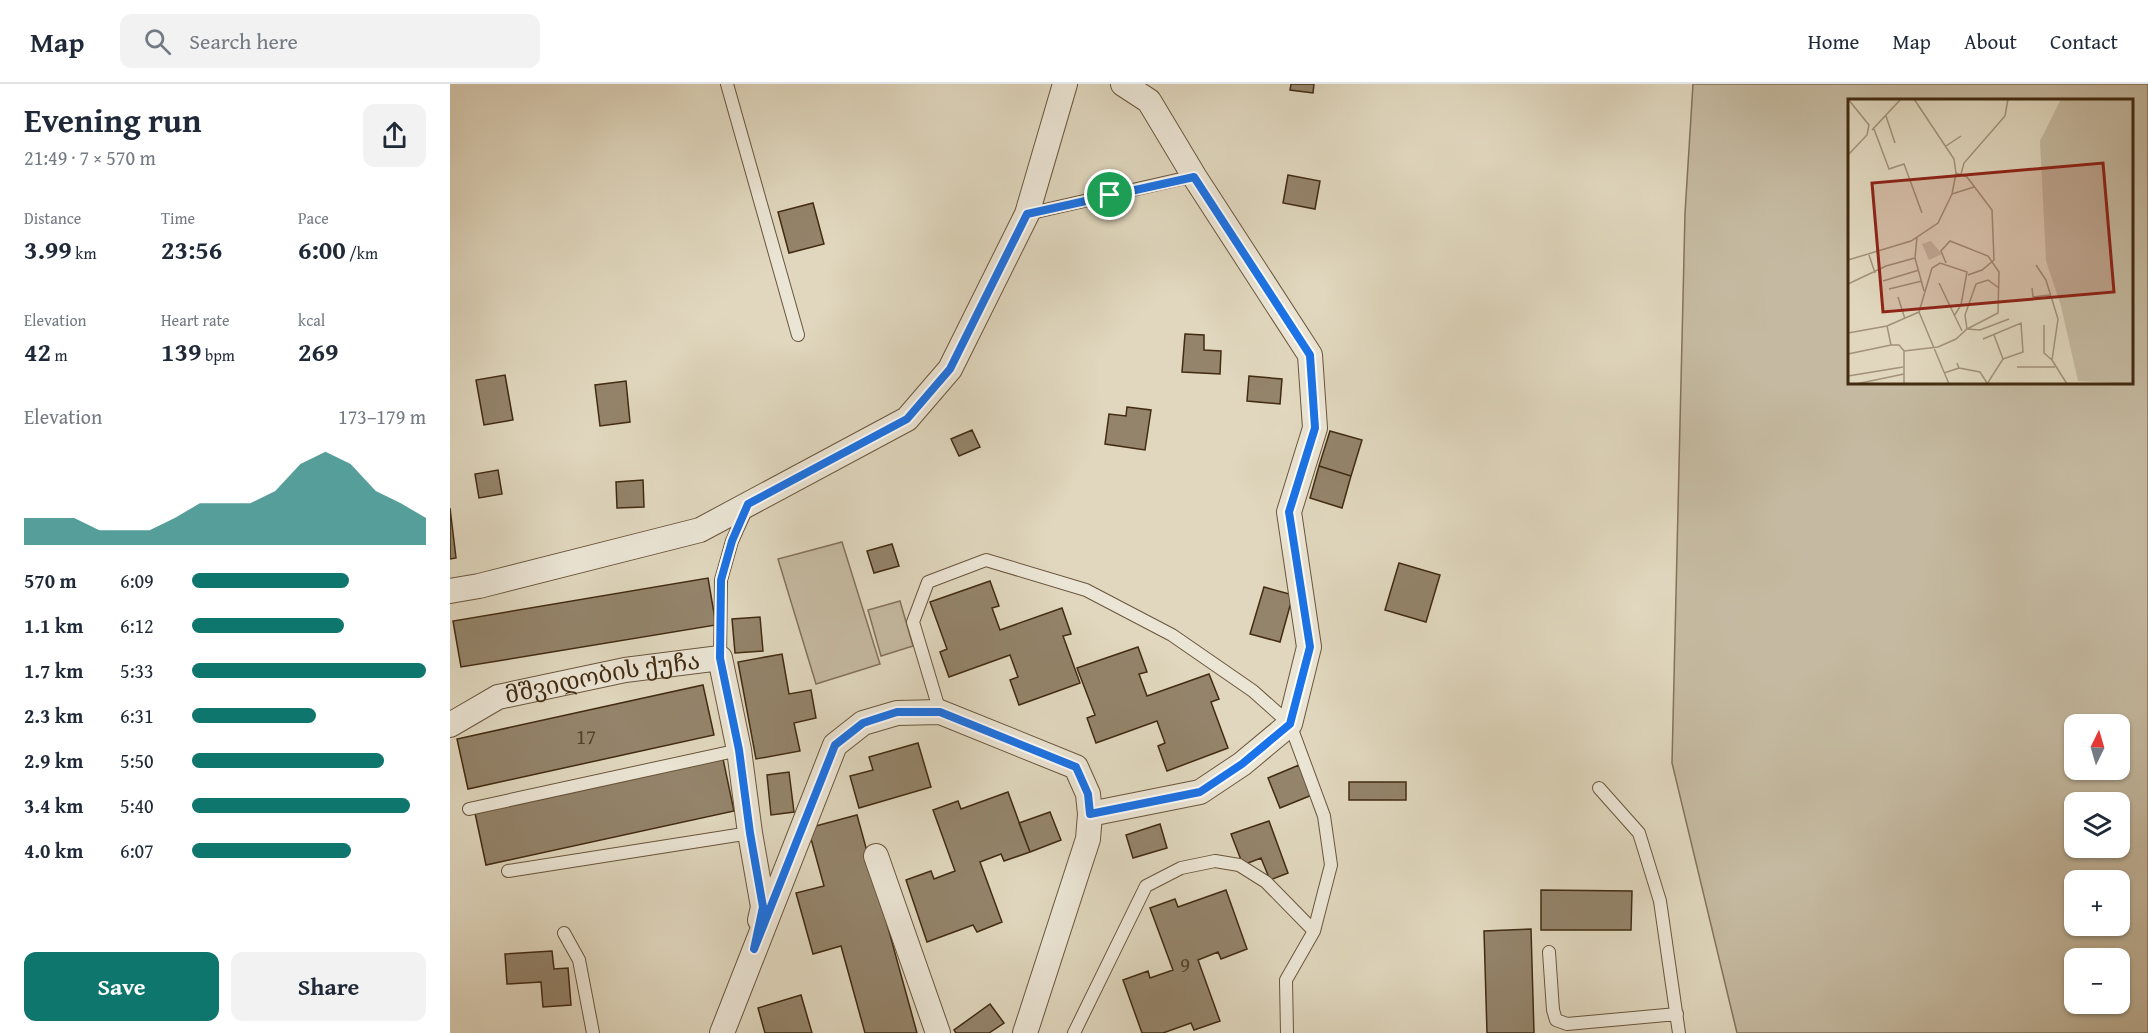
<!DOCTYPE html>
<meta charset="utf-8">
<style>
:root{--surface:#fff;--page:#f2f2f3;--text:#1f2937;--muted:#747a83;--line:#e0e1e3;--accent:#0f766e}
body{margin:0;font-family:"Gentium Book Plus","Noto Serif Georgian",serif;background:var(--page);color:var(--text);height:100vh;display:flex;flex-direction:column;font-size:22px;white-space:nowrap}
*{box-sizing:border-box;margin:0}
p{font-size:20px;color:var(--muted)}
.icon{flex:none;width:33px;height:33px;fill:none;stroke:currentColor;stroke-width:2;stroke-linecap:round;stroke-linejoin:round}
.map{position:relative;flex:1;overflow:hidden}
.panel{display:flex;flex-direction:column;background:var(--surface);width:450px}
.panel>*{flex:none}
.needle{width:39px;rotate:5deg}
.tools{position:absolute;left:1614px;top:630px;display:grid;gap:12px}
.tools a{display:grid;place-items:center;width:66px;height:66px;border-radius:12px;background:var(--surface);box-shadow:0 2px 4px #0004;font-size:30px}
.pin{position:absolute;display:grid;place-items:center;width:51px;height:51px;color:#fff;margin:-26px;border:3px solid #fff;border-radius:50%;box-shadow:0 2px 6px #0007}
.round{display:grid;place-items:center;flex:none;width:63px;height:63px;border-radius:12px;background:var(--page)}
.head{display:flex;align-items:center;justify-content:space-between;height:102px;padding:0 24px}
h1{font-size:33px;font-weight:800;line-height:45px}
.metrics{display:grid;grid-template-columns:repeat(3,1fr);gap:9px;height:102px;padding:6px 24px}
.metrics div{display:grid;align-content:center}
.metrics b{font-size:26px;font-weight:800}
.metrics small{font-size:16px;font-weight:400}
.metrics p{font-size:16px}
.chart{height:168px;padding:12px 24px}
.chart p{display:flex;justify-content:space-between}
.chart svg{width:100%;height:108px;margin-top:6px;fill:var(--accent);opacity:.7}
.cta{display:flex;gap:12px;margin-top:auto;padding:12px 24px}
.cta a{flex:1;height:69px;border-radius:12px;background:var(--accent);color:#fff;font-size:24px;font-weight:800;line-height:69px;text-align:center}
.cta a+a{background:var(--page);color:var(--text)}
ul{padding:0 24px;list-style:none;font-size:20px}
li{display:grid;grid-template-columns:96px 72px 1fr;align-items:center;height:45px}
li i{height:15px;border-radius:8px;background:var(--accent)}
header{display:flex;align-items:center;gap:36px;box-sizing:border-box;height:84px;padding:0 30px;background:var(--surface);border-bottom:2px solid var(--line)}
header strong{font-size:28px}
nav{display:flex;gap:33px;margin-inline-start:auto;font-size:21px}
.search{width:420px;height:54px;background:var(--page);display:flex;align-items:center;gap:15px;box-sizing:border-box;padding:0 21px;border-radius:12px;color:var(--muted);font-size:22px}
main{display:flex;flex:1;min-height:0}
.map>svg:first-child{display:block}
</style>
<header>
<strong>Map</strong>
<div class="search"><svg class="icon" aria-label="search" viewBox="0 0 24 24"><circle cx="10" cy="10" r="6"/><path d="M15 15l6 6"/></svg>Search here</div>
<nav><a>Home</a><a>Map</a><a>About</a><a>Contact</a></nav>
</header>
<main>
<section class="panel">
<div class="head"><div><h1>Evening run</h1><p>21:49 · 7 × 570 m</p></div><a class="round"><svg class="icon" aria-label="share" viewBox="0 0 24 24"><path d="M12 15V3M7 8l5-5 5 5M5 13v7h14v-7"/></svg></a></div>
<div class="metrics">
<div><p>Distance</p><b>3.99<small> km</small></b></div>
<div><p>Time</p><b>23:56</b></div>
<div><p>Pace</p><b>6:00<small> /km</small></b></div>
</div>
<div class="metrics">
<div><p>Elevation</p><b>42<small> m</small></b></div>
<div><p>Heart rate</p><b>139<small> bpm</small></b></div>
<div><p>kcal</p><b>269</b></div>
</div>
<div class="chart"><p><span>Elevation</span>173–179 m</p>
<svg viewBox="0 0 160 44" preserveAspectRatio="none"><path d="M0 44V33L10 33L20 33L30 38L40 38L50 38L60 33L70 27L80 27L90 27L100 22L110 11L120 6L130 11L140 22L150 27L160 33V44z"/></svg>
</div>
<ul>
<li><b>570 m</b>6:09<i style="width:67%"></i></li>
<li><b>1.1 km</b>6:12<i style="width:65%"></i></li>
<li><b>1.7 km</b>5:33<i style="width:100%"></i></li>
<li><b>2.3 km</b>6:31<i style="width:53%"></i></li>
<li><b>2.9 km</b>5:50<i style="width:82%"></i></li>
<li><b>3.4 km</b>5:40<i style="width:93%"></i></li>
<li><b>4.0 km</b>6:07<i style="width:68%"></i></li>
</ul>
<div class="cta"><a>Save</a><a>Share</a></div>
</section>
<div class="map">
<svg width="1698" height="949" viewBox="0 0 1698 949">
<rect width="100%" height="100%" fill="#e0d7be"/>
<filter id="stains"><feTurbulence type="fractalNoise" baseFrequency=".00333" numOctaves="4"/><feColorMatrix values="0 0 0 0 .2 0 0 0 0 .09 0 0 0 0 .02 0 0 0 .5 -.17"/></filter>
<radialGradient id="worn" r=".72"><stop offset=".6" stop-color="#630" stop-opacity="0"/><stop offset="1" stop-color="#630" stop-opacity=".3"/></radialGradient>
<!-- green -->
<path fill="#c5baa1" stroke="#847259" stroke-width="1.5" fill-rule="evenodd" d="M1243,0h455v949h-411l-65,-270 13,-550zM1400,16h282v282h-282zM1624,640h46v46h-46zM1624,718h46v46h-46zM1624,796h46v46h-46zM1624,874h46v46h-46z
M392,458l38,122 -64,20 -38,-125z
M450,517l13,45 -32,10 -13,-46z"/>
<!-- building -->
<path fill="#94846b" stroke="#422b11" stroke-width="1.5" d="M841,0h23l-1,9 -23,-3z
M838,91l32,6 -5,28 -32,-6z
M363,119l11,41 -35,9 -11,-41z
M735,250l19,1v15l17,1 -1,23 -38,-2z
M55,291l8,45 -29,5 -8,-45z
M799,292l33,3 -2,25 -33,-3z
M176,297l4,41 -30,4 -5,-41z
M677,323l24,3 -6,40 -40,-6 4,-30 17,2z
M522,346l8,17 -21,9 -8,-17z
M880,347l32,9 -11,36 -32,-10z
M869,382l32,10 -9,32 -32,-10z
M48,386l4,24 -23,4 -4,-24z
M193,396l1,27 -27,1 -1,-26z
M0,424l6,50 -6,1z
M442,460l7,22 -25,7 -7,-22z
M949,479l41,12 -14,47 -41,-12z
M258,494l8,47 -255,42 -8,-46z
M540,497l9,25 -7,2 8,22 62,-22 9,26 -8,2 17,47 -61,22 -9,-25 8,-3 -8,-22 -61,22 -9,-25 7,-3 -17,-47z
M814,503l29,8 -13,47 -30,-8z
M310,533l3,34 -28,2 -3,-34z
M688,563l9,25 -8,2 8,22 62,-22 10,25 -8,3 17,46 -61,23 -9,-25 7,-3 -8,-22 -61,22 -9,-25 8,-3 -18,-47z
M332,570l7,40 22,-4 5,28 -22,5 6,28 -44,8 -18,-97z
M253,601l11,50 -246,54 -11,-50z
M468,659l13,44 -72,21 -9,-32 23,-6 -4,-13z
M273,675l11,52 -248,54 -11,-52z
M849,681l13,30 -32,13 -12,-30z
M339,688l5,40 -23,3 -4,-40z
M899,698h57v18h-57z
M558,708l22,60 -26,9 -3,-7 -21,8 22,60 -25,10 -4,-7 -46,17 -21,-62 25,-9 3,8 21,-8 -22,-61 25,-9 3,8z
M600,728l11,28 -31,12 -11,-29z
M407,731l60,218h-52l-24,-87 -28,8 -17,-61 28,-7 -16,-58z
M819,737l19,52 -18,7 -9,-22 -18,7 -12,-31z
M710,740l7,24 -34,10 -7,-23z
M776,806l21,59 -26,10 -3,-7 -20,8 22,61 -26,9 -3,-7 -28,10h-21l-19,-53 25,-9 2,7 23,-8 -23,-62 25,-9 3,8z
M1091,806l91,1 -1,39h-90z
M1081,845l3,104h-47l-3,-102z
M102,867l2,18 14,-1 3,37 -28,2 -2,-25 -34,2 -2,-30z
M351,911l11,38h-47l-7,-25z
M540,920l14,19 -15,10h-33l-2,-3z"/>
<g fill="none" stroke-linecap="round" stroke-linejoin="round">
<!-- service casing -->
<g stroke="#6a563c" stroke-width="14">
<path id="service" d="M277,0l71,251
M577,130l167,-38
M270,574l1,-78 11,-39 15,-33
M490,628l-27,-90 15,-40 58,-22 100,30 86,45 81,56 37,33 34,92 7,49 -17,66 -28,49 1,53
M1149,704l40,45 21,68 19,132
M19,725l270,-59
M58,787l242,-38
M114,849l15,27 14,73
M1099,868l4,58 3,10 11,4 110,-10
M624,949l72,-147 35,-18 34,-7 24,4 27,17 48,49"/>
</g>
<!-- minor casing -->
<g stroke="#6a563c" stroke-width="26">
<g id="minor">
<path d="M0,507l29,-5 221,-56 207,-111 43,-50 77,-155 38,-130"/>
<path id="s1" d="M0,641l48,-28 127,-27 95,-12 19,92 11,83 13,74 -3,13"/>
<path d="M640,730l110,-22 42,-28 48,-40 19,-77 -20,-135 26,-84 -5,-73 -116,-179 -45,-75 -26,-17"/>
<path d="M426,772l62,177"/>
<path d="M272,949l113,-288 28,-22 34,-10 43,-1 136,55 12,27 2,20 -2,25 -63,194"/>
</g>
</g>
<!-- service -->
<use href="#service" stroke="#ebe5d5" stroke-width="12"/>
<!-- minor -->
<use href="#minor" stroke="#ebe5d5" stroke-width="24"/>
</g>
<g fill="none" stroke-linecap="round" stroke-linejoin="round">
<!-- route casing -->
<g stroke="#fff" stroke-width="12">
<path id="route" d="M744,93l116,178 5,73 -26,84 21,135 -20,77 -48,40 -42,28 -110,22 -2,-20 -12,-27 -136,-55h-43l-34,11 -28,22 -81,204 9,-42 -13,-74 -11,-83 -19,-92 1,-78 11,-39 16,-37 159,-85 43,-50 77,-155z"/>
</g>
<!-- route -->
<use href="#route" stroke="#1a73e8" stroke-width="8"/>
</g>
<g text-anchor="middle" stroke-width="4.5" stroke-linejoin="round" paint-order="stroke">
<!-- number labels -->
<g font-size="21" fill="#564128">
<text x="136" y="660">17</text>
<text x="735" y="888">9</text>
</g>
<!-- street labels -->
<g font-size="24" fill="#422b11" stroke="#ebe5d5">
<text dy="8" stroke="none"><textPath href="#s1" startOffset="162">მშვიდობის ქუჩა</textPath></text>
</g>
</g>
<!-- overview -->
<g transform="translate(1398 15)">
<rect width="285" height="285" fill="#e0d7be"/>
<path d="M213,0h72v285l-55,-3 -17,-75 -15,-45 -6,-120zM83,142l11,13 -13,6 -7,-16z" fill="#c5baa1"/>
<path fill="none" stroke="#a19279" stroke-width="1.5" d="M66,0l40,60 2,14 11,4 25,33 2,50 -12,10 -14,5M38,17l9,27M26,30l15,40 15,-5 18,49M24,31l29,-31M98,47l15,-10M0,56l19,-20 2,-10 -21,-26M113,75l3,-11 41,-47 3,-17M104,95l22,-7M21,156l6,18M67,159l2,-21M0,161l63,-19 27,-18 14,-29 4,-21M98,164l-5,-12 9,-10 38,15 11,16 -1,41 -31,16 13,1 29,-11M188,166l10,15 12,39 -6,41 15,24M35,182l36,-11M91,184l23,48M0,185l38,-18 29,-8 9,33M184,189l1,9 17,-2M41,190l33,-8M50,198l7,22M196,226v28l8,7M39,227l4,19M0,234l39,-7 32,-14M135,240l38,-16 2,29 -20,7M56,252l34,-4 18,-8 11,-10 -2,-14 11,-31 12,-4 11,8M0,255l43,-9h8l5,6M169,268h38M111,269l21,4 7,11M96,274l15,-5 -2,-5M0,277l55,-9M8,285l48,-10M56,285v-33M101,285l-30,-72 13,-44 8,-5 27,9 -6,33 -7,11M139,285l16,-25 -9,-24"/>
<path fill="#8f2418" fill-opacity="0.15" stroke="#8f2418" stroke-width="3" d="M255,64l11,129 -231,20 -11,-129z"/>
<rect width="285" height="285" fill="none" stroke="#422b11" stroke-width="3"/>
</g>
<rect width="100%" height="100%" filter="url(#stains)"/>
<rect width="100%" height="100%" fill="url(#worn)"/>
</svg>
<div class="tools">
<a><svg class="needle" viewBox="-14 -14 28 28"><path d="M0-13l5 13h-10z" fill="#e53935"/><path d="M0 13l5-13h-10z" fill="#747a83"/></svg></a>
<a><svg class="icon" aria-label="layers" viewBox="0 0 24 24"><path d="M12 4l9 5-9 5-9-5zM3 14l9 5 9-5"/></svg></a>
<a>+</a>
<a>−</a>
</div>
<div class="pin" style="left:660px;top:111px;background:#1e9e55"><svg class="icon" aria-label="arrive" viewBox="0 0 24 24"><path d="M6 21V4h12l-3 4 3 4H6"/></svg></div>
</div>
</main>
